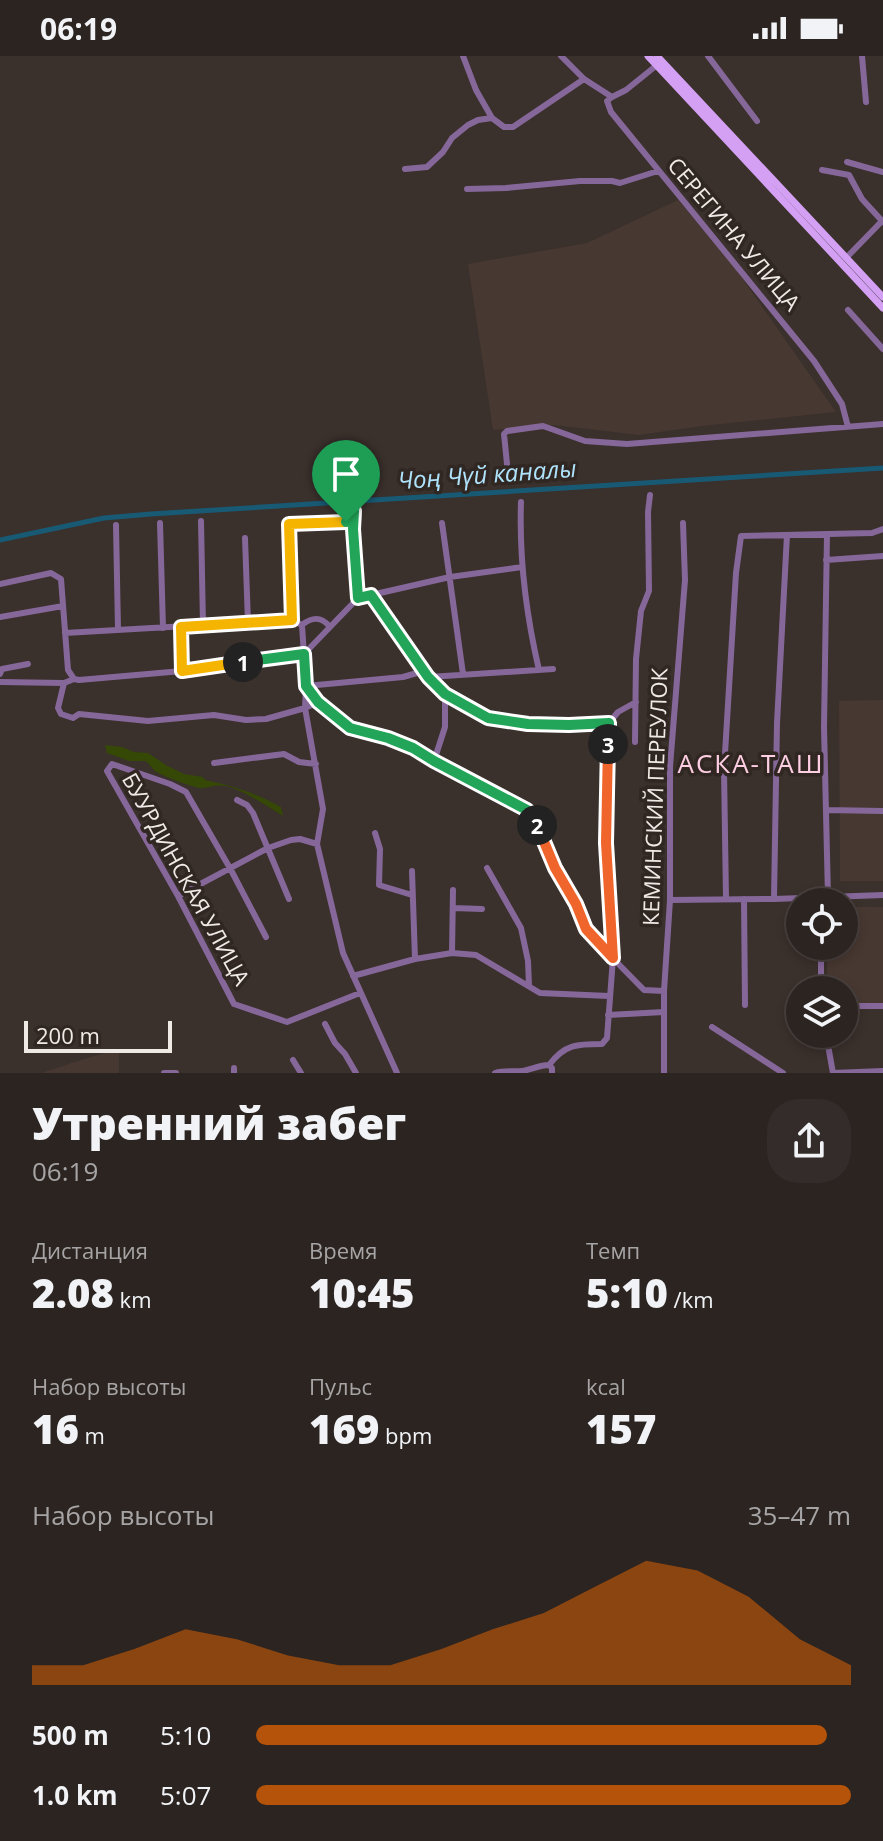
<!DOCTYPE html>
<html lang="ru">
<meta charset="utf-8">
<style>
:root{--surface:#2c2421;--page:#342c2a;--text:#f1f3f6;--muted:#a6a4a5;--line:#48413f;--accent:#b45309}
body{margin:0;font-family:"Open Sans",sans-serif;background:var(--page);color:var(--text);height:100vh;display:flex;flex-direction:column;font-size:30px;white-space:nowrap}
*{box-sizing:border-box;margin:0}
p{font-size:26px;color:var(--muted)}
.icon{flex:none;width:44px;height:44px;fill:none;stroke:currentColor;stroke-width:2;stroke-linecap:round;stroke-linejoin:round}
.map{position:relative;height:1017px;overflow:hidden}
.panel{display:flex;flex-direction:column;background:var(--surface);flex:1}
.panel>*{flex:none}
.fabs{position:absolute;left:786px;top:832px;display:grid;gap:16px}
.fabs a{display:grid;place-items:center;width:72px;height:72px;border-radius:50%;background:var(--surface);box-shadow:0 4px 12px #0003,0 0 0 2px var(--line);font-size:40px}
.scale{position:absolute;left:24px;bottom:20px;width:148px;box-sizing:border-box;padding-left:8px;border:4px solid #f0eae7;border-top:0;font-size:22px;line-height:28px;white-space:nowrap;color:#f0eae7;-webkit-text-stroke:6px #302723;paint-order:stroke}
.pin{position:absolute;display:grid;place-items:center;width:68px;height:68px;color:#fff;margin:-82px -34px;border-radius:50% 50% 50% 0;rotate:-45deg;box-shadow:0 0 8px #0007}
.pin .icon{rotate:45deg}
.km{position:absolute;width:40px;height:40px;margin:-20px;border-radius:50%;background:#222;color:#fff;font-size:22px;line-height:40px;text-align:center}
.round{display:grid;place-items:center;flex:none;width:84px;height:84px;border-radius:32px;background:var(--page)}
.overview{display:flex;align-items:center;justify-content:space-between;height:136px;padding:0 32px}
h1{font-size:44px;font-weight:800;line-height:60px}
.metrics{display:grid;grid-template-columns:repeat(3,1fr);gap:12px;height:136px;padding:8px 32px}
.metrics div{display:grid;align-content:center}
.metrics b{font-size:40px;font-weight:800}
.metrics small{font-size:22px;font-weight:400}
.metrics p{font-size:22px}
.chart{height:224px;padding:16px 32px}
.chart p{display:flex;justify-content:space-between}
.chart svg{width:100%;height:144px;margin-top:8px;fill:var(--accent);opacity:.7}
ul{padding:0 32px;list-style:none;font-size:26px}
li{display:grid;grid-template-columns:128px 96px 1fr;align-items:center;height:60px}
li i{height:20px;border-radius:10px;background:var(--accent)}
.status{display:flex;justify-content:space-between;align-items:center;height:56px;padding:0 40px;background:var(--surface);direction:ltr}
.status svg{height:22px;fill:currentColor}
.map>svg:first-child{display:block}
</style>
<div class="status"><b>06:19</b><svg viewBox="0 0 49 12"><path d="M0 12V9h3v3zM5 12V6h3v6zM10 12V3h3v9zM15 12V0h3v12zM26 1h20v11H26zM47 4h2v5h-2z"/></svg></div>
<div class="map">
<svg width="883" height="1017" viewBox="0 0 883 1017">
<rect width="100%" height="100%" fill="#3a302c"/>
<!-- built -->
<path fill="#473831" d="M678,144l55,65 103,147 -134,14 -63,9 -85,-10 -61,5 -25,-166 119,-21z
M883,644v181h-43l-1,-180z
M844,851h39v97h-39v-14h-17v-44h17z
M119,993v24h-78l46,-15z"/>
<!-- green -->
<path fill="#354806" d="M105,689l17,2 12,5 14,1 18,12 18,9 19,3 2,3c28,6 51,13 76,27l2,9c-16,-10 -33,-21 -50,-28 -15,-5 -19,-1 -31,0 -6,1 -42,-13 -47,-17 -1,-1 -8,-9 -9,-10h-17l-22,-8z"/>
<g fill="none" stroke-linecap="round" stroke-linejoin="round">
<!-- canal -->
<path stroke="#185a74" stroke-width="5" d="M0,484l104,-22 47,-4 732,-46"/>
<!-- minor -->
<path stroke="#86679a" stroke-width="6" d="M463,0l13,34 16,28
M561,0l23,23 28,18
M708,0l49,65
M862,0l4,46
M612,41l-5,4 4,11 203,249 28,43 6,23
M612,41l14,-7 31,-25
M847,106l36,10
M405,113l22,-2 16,-15 9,-14 16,-13 10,-5 14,-2 12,9h9l71,-48
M822,114l27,5 13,24 21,23
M467,133l39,-1 74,-7h32l8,2 38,-12
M846,202l36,-37
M848,254l35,39
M508,418l-4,-40 3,-3 36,-5 42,15 42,3 256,-20
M521,446c-2,58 5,112 18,168
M354,458l4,84
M201,465l2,104
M160,467l3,105
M442,467l21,151
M116,469l2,105
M827,478l-3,193 4,170
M245,482l3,85
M826,504l57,-4
M0,528l51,-11 10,6 7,91 6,9
M371,539l57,82 17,17 43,24 40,6 41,1 40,-2
M0,561l63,-11
M292,564l-3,-96 57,-2 8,-11
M302,569l4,61 -1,22 18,101 -6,35 26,109 54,120
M302,569c10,-8 19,-9 28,2
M181,571l1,44
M65,577l227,-13 10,5
M0,618l2,-5 26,-5
M429,621l124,-8
M0,626l64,1 10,-4 5,1 103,-9 122,-17 54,-56 92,-21 72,-10
M64,627l-6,25 3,6 12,4 6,-4 69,7 66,-6 32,5 20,-1 39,-11 13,-6
M306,630l12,16 32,26 38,10 25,10 21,13 93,49 15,23 13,35 21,36 10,25 5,7 53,54 20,1
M306,630l97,-9 21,-6
M635,686l1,-83 5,-48 8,-20 -1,-79 2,-17
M434,705l11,-34v-33
M214,707l70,-9 15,8 17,2
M237,744l10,5 6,8 36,86
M826,754l57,1
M375,777l5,16 -1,36 33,10
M487,812l34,60 7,33 1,25
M412,815l3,88
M178,840l90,-48 23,-8 9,-1 17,5
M726,843l-2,-129 12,-197 5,-37 131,-3 11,-4
M744,843l1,106
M774,843l3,-176 10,-188
M670,844l104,-1 109,-4
M453,852l29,1
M266,881l-35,-67 -45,-78 -16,-8 -58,-20 -5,7 71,125 56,108 53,18 73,-29
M821,890v44
M452,897l1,-63
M353,920l62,-17 37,-6 24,2 64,38 69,3
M844,950h39
M608,959l56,-3
M325,968l10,19 10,11 11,19
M712,971l71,46
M826,978l7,39
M293,1004l8,13
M549,1009c16,-21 28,-21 53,-21l5,-6 6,-80 -7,-115 3,-120 9,-11 18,-10
M164,1017h12
M234,1017v-5
M495,1017c9,-3 18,-1 27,-2 9,-1 17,-6 27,-6l3,3v5
M664,1017v-82l6,-91v-133l15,-187 -2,-57
M833,1017l50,-2"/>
<!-- major -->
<path stroke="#d3a0f3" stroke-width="7" d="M648,0l235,252
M657,0l226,241"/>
</g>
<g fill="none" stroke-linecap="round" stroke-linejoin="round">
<!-- split-1 casing -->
<g stroke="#fff" stroke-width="16">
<path id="split-1" d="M243,606l-61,9 -1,-44 111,-7 -3,-96 57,-2"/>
</g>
<!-- split-2 casing -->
<g stroke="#fff" stroke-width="16">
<path id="split-2" d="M243,606l61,-8 2,32 12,16 32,26 38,10 25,10 21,13 93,49 10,15"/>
</g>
<!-- split-3 casing -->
<g stroke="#fff" stroke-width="16">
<path id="split-3" d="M537,769l18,43 21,36 10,25 27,29 -7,-115 2,-99"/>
</g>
<!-- split-4 casing -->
<g stroke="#fff" stroke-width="16">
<path id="split-4" d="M346,466l8,-11 -1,18 5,69 13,-3 57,82 17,17 43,24 40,6 41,1 40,-2 -1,21"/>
</g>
<!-- split-1 -->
<use href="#split-1" stroke="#f5b400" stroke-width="10"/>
<!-- split-2 -->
<use href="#split-2" stroke="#22a559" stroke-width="10"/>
<!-- split-3 -->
<use href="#split-3" stroke="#f0652b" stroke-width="10"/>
<!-- split-4 -->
<use href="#split-4" stroke="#22a559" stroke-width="10"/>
</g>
<g text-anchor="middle" stroke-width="7" stroke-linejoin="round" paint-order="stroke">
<!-- street labels -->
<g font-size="22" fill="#f0eae7" stroke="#302723">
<text transform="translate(734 178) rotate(50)" y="8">СЕРЕГИНА УЛИЦА</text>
<text transform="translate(655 741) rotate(-88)" y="8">КЕМИНСКИЙ ПЕРЕУЛОК</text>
<text transform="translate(186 823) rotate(61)" y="8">БУУРДИНСКАЯ УЛИЦА</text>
</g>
<!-- water labels -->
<g font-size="24" font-style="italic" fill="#b0e3fc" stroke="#302723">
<text transform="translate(487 419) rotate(-4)" y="8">Чоң Чүй каналы</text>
</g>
<!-- quarter labels -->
<g font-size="26" letter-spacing="2" fill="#fecee3" stroke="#302723">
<text x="751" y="717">АСКА-ТАШ</text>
</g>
</g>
</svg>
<div class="fabs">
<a><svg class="icon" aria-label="locate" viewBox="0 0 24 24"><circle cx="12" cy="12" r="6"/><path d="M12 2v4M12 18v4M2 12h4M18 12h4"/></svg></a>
<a><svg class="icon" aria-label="layers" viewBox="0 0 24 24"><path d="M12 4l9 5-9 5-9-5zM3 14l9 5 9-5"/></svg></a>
</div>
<div class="scale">200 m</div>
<div class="pin" style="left:346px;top:466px;background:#1e9e55"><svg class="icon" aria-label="arrive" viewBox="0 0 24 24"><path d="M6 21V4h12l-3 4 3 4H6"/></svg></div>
<b class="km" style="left:243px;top:606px">1</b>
<b class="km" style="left:537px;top:769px">2</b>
<b class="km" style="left:608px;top:688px">3</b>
</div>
<section class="panel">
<div class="overview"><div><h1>Утренний забег</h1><p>06:19</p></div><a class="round"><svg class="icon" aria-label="share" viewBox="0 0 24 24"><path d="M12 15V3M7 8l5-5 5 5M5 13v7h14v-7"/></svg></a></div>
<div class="metrics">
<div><p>Дистанция</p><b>2.08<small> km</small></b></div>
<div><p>Время</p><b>10:45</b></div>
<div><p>Темп</p><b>5:10<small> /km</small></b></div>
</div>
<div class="metrics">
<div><p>Набор высоты</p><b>16<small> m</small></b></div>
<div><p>Пульс</p><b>169<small> bpm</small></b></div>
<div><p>kcal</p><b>157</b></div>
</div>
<div class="chart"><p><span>Набор высоты</span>35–47 m</p>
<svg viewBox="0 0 160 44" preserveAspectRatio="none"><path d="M0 44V38L10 38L20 33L30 27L40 30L50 35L60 38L70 38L80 33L90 27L100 22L110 14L120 6L130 9L140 17L150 30L160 38V44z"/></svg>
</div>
<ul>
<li><b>500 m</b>5:10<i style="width:96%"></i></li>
<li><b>1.0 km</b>5:07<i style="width:100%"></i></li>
</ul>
</section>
